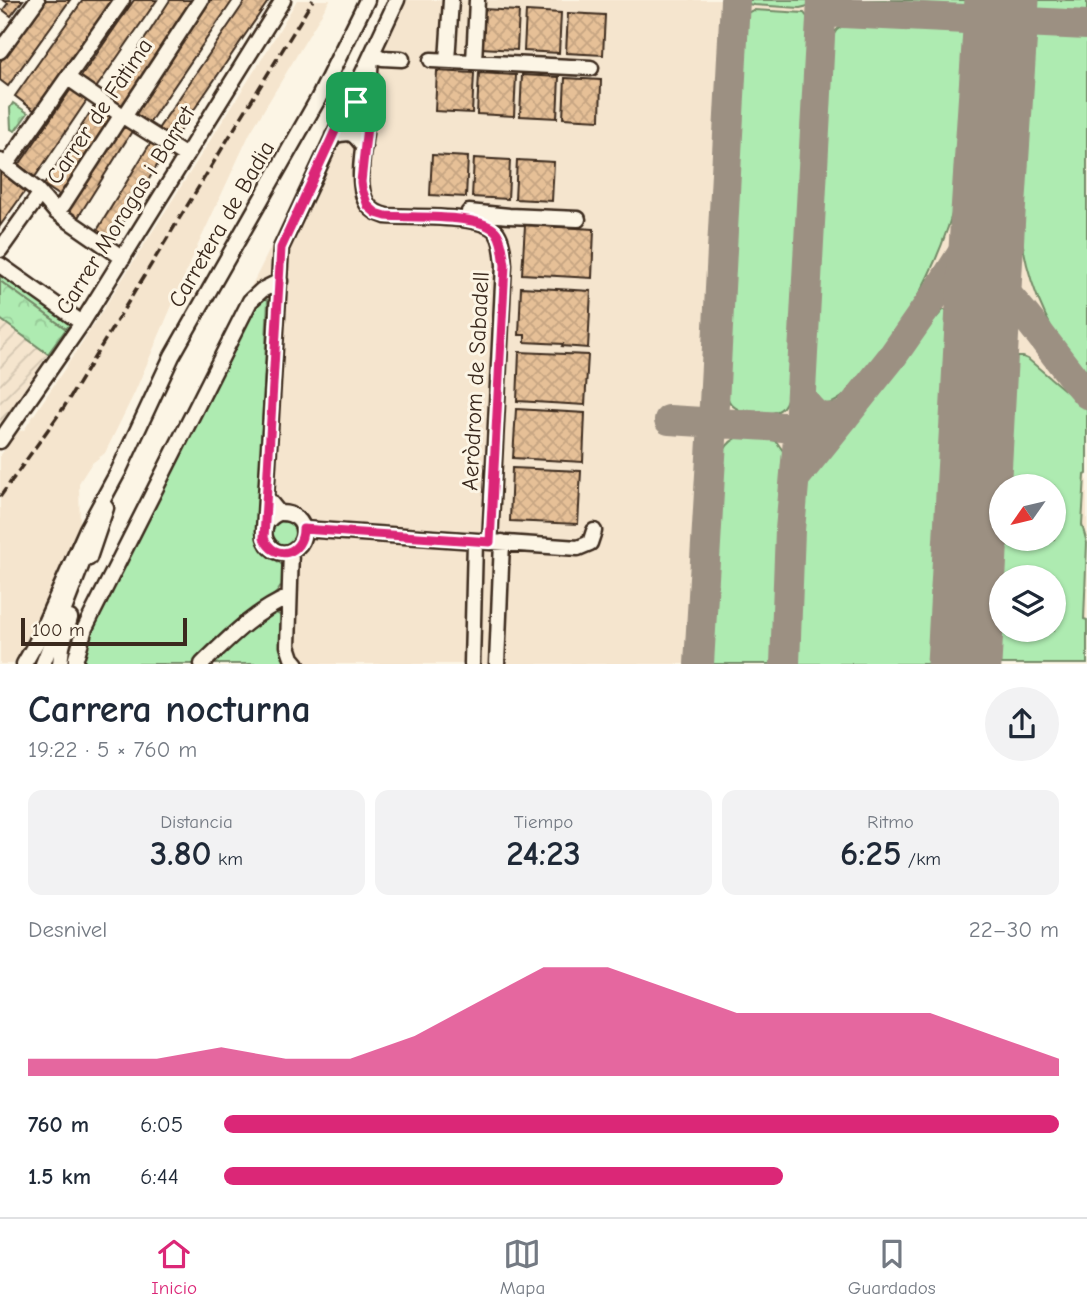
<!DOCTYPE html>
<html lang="es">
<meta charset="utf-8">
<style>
:root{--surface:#fff;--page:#f2f2f3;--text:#1f2937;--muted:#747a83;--line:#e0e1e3;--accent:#db2777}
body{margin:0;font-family:"Comic Neue",sans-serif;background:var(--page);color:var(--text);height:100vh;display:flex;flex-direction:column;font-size:26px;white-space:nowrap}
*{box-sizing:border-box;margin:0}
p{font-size:23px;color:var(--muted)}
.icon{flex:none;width:38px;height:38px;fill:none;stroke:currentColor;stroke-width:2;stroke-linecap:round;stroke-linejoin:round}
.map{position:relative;height:664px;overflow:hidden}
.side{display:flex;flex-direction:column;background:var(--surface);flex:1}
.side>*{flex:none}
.needle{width:46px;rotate:236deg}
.buttons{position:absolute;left:989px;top:474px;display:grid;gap:14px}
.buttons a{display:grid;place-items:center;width:77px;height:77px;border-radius:50%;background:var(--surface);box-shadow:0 2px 5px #0004;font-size:35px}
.scale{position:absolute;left:21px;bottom:18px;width:166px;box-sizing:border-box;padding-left:7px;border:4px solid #3b2a1e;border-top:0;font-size:19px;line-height:24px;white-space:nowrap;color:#3b2a1e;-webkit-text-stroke:5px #fcf5e5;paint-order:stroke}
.pin{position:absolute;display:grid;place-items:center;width:60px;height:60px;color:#fff;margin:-30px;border-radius:14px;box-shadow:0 4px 10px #0006}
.round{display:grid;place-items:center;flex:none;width:74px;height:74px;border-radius:37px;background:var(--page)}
.head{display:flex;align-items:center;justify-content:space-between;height:119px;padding:0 28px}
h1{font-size:38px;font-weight:800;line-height:52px}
.metrics{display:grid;grid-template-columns:repeat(3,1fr);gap:10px;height:119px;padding:7px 28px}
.metrics div{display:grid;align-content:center;border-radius:14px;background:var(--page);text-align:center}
.metrics b{font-size:35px;font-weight:800}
.metrics small{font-size:19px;font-weight:400}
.metrics p{font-size:19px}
.chart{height:196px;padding:14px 28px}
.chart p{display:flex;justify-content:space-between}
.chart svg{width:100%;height:126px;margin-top:7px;fill:var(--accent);opacity:.7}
ul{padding:0 28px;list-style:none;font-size:23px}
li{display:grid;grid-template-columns:112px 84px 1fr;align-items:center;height:52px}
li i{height:18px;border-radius:9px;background:var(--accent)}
.tabs{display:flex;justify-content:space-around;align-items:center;height:98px;border-top:2px solid var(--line);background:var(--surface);font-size:19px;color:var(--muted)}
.tabs a{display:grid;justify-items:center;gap:4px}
.tabs .active{color:var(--accent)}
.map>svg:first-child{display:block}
</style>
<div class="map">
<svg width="1087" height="664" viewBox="0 0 1087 664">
<defs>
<pattern id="industrial-furrows" width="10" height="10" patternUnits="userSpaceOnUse" patternTransform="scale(1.75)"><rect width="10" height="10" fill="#f5e5ce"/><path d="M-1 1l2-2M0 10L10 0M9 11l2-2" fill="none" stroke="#d3c5b0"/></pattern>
<pattern id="forest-crowns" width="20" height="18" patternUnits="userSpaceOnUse" patternTransform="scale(1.75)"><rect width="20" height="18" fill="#aeebb1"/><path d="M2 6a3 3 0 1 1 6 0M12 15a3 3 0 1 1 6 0" fill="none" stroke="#97ca98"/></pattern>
<pattern id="building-cross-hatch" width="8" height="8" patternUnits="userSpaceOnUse" patternTransform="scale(1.75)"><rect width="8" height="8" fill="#e6c097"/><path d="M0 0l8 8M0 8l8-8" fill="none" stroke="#c6a582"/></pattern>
</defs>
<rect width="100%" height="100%" fill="#fcf5e5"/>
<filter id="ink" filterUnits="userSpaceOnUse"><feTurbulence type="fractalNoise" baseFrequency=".0143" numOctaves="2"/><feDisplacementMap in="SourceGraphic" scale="14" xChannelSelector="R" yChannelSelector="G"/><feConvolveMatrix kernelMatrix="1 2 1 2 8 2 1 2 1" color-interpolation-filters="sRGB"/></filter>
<g filter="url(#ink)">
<!-- built -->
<path fill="#f5e5ce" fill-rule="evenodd" d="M297,0h33l-80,133 -52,112 -64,149 -29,59 -14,11 -12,19 1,44 -42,92 -25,45h-13v-208l17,-24 7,-2 61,-92 180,-284z
M390,0h697v664h-1016l93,-203 111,-222zM1001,486h53v53h-53zM1001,578h53v52h-53z"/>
<!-- industrial -->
<path fill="url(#industrial-furrows)" d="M0,319l48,35 -48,72z"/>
<!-- green -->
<path fill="#aeebb1" stroke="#748a68" stroke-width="2" fill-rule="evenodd" d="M746,0h66l-4,6 -8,2 -46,-3 -6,-1z
M850,0h125l-6,8 -8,1 -74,-3z
M1028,0h59v16l-51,-3 -6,-6z
M753,10l51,3 7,9 -20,359c-2,8 -2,19 -8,26 -10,12 -46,9 -54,-6 -6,-12 -4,-29 -4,-43l18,-337 4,-8z
M882,23l82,4c6,2 9,6 10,11 -4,64 -5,128 -26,189 -9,27 -21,53 -35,78 -9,17 -73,118 -94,96 -7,-8 -7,-26 -7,-36l16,-303c1,-8 2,-20 6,-28 7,-15 35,-10 48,-11z
M1037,32l50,2v346c-33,-40 -57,-88 -65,-140 -2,-15 -1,-28 -1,-43 0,-9 -2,-18 -2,-27 1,-43 5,-86 7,-129l5,-7z
M0,273l70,51 -4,5 -66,-48z
M263,297l5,3 -11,236c4,24 27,22 29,36 0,8 -7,19 -13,24 -7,8 -17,15 -25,22 -18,15 -36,31 -54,46h-115l3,-18 174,-343z
M943,310h3c7,3 11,8 12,16l-16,305 -6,33h-141l9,-164 3,-16 7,-14 115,-144z
M1016,357h7l5,2 59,50v65l-2,1 -3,50 5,18 -3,76 3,1v44h-95l9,-158v33h53v-53h-52l6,-116 3,-9zM1001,578h53v52h-53z
M741,436l22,1 13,4 7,10 4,31 -10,182h-68l10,-189c3,-18 3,-32 22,-39z
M272 533a12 12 0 1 1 24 0a12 12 0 1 1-24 0Z
M274,612l6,3 1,3 3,29 8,17h-84l40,-38z"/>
<!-- forest -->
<path fill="url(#forest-crowns)" stroke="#748a68" stroke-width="2" d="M13,103l15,10 -13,18 -4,-2 -1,-21z
M0,281l66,48 -18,25 -48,-35z"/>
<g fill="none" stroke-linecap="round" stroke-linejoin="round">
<!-- taxiway -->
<path stroke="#9c9082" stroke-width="30" d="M822,12l265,13
M986,275c40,33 66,80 101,119
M801,397c13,21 20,23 44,19l47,-59 46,-66 50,-78
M669,420l130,8 21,-2 25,-10 -50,62
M699,664l14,-241 22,-423
M785,664l5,-134 9,-102 23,-428"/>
<!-- runway -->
<path stroke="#9c9082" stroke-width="75" d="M964,664l24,-451 14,-213"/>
</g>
<!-- building -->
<path fill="url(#building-cross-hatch)" stroke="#3b2a1e" stroke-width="2" d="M3,0h20l-12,16 -8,-6 5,-7z
M45,0h25l-62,86 -8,-6v-18z
M83,0h31l-79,111 -20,-15z
M134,0h23l-63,91 -16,-10z
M170,0h27l-73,111 -18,-12z
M210,0h23l-86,126 -15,-11z
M246,0h23l-97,142 -16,-10z
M483,9l36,2 -2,39 -36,-2z
M526,11l35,2 -2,40 -35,-2z
M568,13l37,2 -2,40 -37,-2z
M437,71l37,2 -2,40 -37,-2z
M479,73l37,2 -2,41 -37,-2z
M522,75l37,2 -2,41 -37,-2z
M565,78l36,2 -1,40 -37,-2z
M71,89l16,11 -52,77 -16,-12z
M96,103l18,11 -52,83 -18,-12z
M124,122l10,6 -57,91 -11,-6z
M151,142l15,9 -55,90 -15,-9z
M432,155l36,2 -2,40 -36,-2z
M474,158l36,2 -2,39 -36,-2z
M517,160l37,2 -2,39 -37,-2z
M0,172l25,19 -25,35z
M525,225l69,4 -2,49 -70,-4z
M521,287l70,4 -3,57 -26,-2 1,-2 -38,-2v-7h-6z
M519,352l69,3 -3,50 -68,-4z
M516,409l69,4 -2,49 -70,-4z
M512,468l69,3 -3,53 -68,-3z"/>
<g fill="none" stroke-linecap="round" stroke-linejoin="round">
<!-- minor casing -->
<g stroke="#3b2a1e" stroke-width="19">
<path id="minor" d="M0,51l37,-51
M373,53l9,5 20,1
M371,58c-2,20 -1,40 -4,60 -2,22 -13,68 1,87 4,6 11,9 18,11 25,2 98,-3 111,17 6,9 6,21 7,32l-14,277
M431,60l160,8
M447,61l4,-61
M474,62l3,-62
M68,78l55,38 63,40
M333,136c18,-5 20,-4 31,11
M0,161l37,29 19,22 67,46
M6,165l116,-165
M56,212l7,-7 56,-86 9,-8 73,-111
M469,212l40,4 69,3
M0,250l40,-56
M0,265l82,58
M0,441l82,-118 201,-323
M266,497l13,16c14,-1 27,8 24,24 -1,5 -5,10 -10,13 -24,13 -43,-25 -14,-37
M303,529l275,19 12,-5 4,-12
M264,531l17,-283 116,-248
M291,551l-3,95 4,12 5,6
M89,558l17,-50
M24,664l12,-21 51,-114 31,-57 54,-116 146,-257 49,-99
M43,664l45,-116
M60,664l2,-17 8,-29
M76,664v-6l9,-30 165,-327 12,-11 18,-9
M202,664c27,-26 52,-52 87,-67
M472,664l3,-123
M497,664l5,-122"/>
</g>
<!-- minor -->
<use href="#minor" stroke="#fcf5e5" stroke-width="14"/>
<!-- rail -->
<path stroke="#3b2a1e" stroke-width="3.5" stroke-dasharray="10 5" stroke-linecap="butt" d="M0,497l64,-90 249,-407"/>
</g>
</g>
<g fill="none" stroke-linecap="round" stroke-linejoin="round" filter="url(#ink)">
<!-- route casing -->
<g stroke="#fff" stroke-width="14">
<path id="route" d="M352,102l10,4 6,11 -7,65 1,7 6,17 8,7 10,3c25,2 98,-3 111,17 6,9 6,21 8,32l-15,277 -187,-13c0,26 -29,33 -39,9l17,-290 66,-143z"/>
</g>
<!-- route -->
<use href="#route" stroke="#db2777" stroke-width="9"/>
</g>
<g text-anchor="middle" stroke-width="6" stroke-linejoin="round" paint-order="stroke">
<!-- street labels -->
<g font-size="23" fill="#3b2a1e" stroke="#fcf5e5">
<text transform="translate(99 111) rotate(-56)" y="8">Carrer de Fàtima</text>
<text transform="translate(125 210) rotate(-58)" y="8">Carrer Moragas i Barret</text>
<text transform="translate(221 224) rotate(-60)" y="8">Carretera de Badia</text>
<text transform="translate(475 381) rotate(-87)" y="8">Aeròdrom de Sabadell</text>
</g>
</g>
</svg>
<div class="buttons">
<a><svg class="needle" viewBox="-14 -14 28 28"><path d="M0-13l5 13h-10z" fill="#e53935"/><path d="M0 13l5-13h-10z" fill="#747a83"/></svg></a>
<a><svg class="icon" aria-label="layers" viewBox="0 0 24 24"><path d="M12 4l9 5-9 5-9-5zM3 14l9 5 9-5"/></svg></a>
</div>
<div class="scale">100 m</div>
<div class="pin" style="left:356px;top:102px;background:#1e9e55"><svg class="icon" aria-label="arrive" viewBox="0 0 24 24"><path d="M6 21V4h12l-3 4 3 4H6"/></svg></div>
</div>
<section class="side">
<div class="head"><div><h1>Carrera nocturna</h1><p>19:22 · 5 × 760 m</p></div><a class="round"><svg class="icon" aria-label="share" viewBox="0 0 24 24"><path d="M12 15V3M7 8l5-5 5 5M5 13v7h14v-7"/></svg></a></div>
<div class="metrics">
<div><p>Distancia</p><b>3.80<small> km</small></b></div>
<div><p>Tiempo</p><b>24:23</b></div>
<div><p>Ritmo</p><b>6:25<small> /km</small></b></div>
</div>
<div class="chart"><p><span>Desnivel</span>22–30 m</p>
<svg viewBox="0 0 160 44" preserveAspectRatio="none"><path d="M0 44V38L10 38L20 38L30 34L40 38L50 38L60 30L70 18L80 6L90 6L100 14L110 22L120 22L130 22L140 22L150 30L160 38V44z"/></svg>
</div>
<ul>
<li><b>760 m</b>6:05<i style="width:100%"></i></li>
<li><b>1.5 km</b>6:44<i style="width:67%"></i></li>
</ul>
</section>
<nav class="tabs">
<a class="active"><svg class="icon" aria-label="home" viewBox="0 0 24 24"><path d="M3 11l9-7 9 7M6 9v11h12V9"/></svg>Inicio</a>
<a><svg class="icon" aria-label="map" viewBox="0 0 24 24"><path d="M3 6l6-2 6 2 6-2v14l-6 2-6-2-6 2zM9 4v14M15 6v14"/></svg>Mapa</a>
<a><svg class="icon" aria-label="saved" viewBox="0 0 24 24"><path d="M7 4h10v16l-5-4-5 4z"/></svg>Guardados</a>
</nav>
